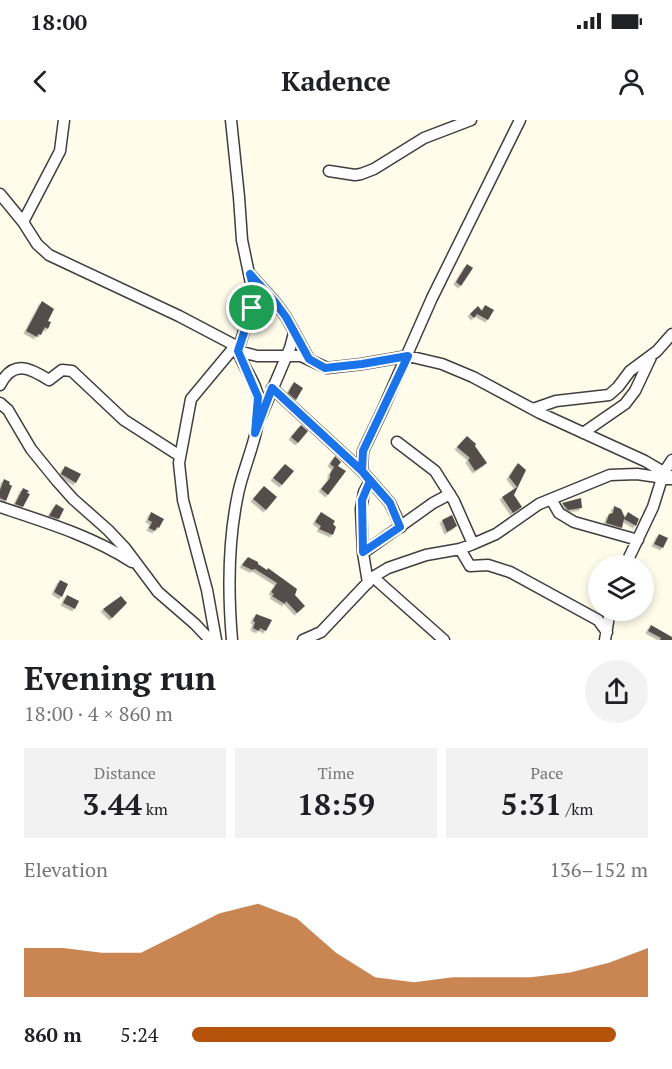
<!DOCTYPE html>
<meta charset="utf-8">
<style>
:root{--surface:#fff;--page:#f2f2f2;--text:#202124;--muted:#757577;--accent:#b45309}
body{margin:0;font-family:"PT Serif",serif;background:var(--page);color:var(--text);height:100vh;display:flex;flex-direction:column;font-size:22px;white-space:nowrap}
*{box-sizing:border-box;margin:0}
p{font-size:20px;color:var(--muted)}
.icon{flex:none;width:33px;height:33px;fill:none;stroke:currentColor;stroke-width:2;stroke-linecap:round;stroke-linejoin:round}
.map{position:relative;height:520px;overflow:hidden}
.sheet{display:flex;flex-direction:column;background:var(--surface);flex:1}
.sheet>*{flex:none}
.controls{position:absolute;left:588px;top:435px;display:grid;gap:12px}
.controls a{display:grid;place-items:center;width:66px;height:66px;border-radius:50%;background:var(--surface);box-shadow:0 3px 9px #0003;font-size:30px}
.pin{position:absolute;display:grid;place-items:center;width:51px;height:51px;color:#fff;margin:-26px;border:3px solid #fff;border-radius:50%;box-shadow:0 2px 6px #0007}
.round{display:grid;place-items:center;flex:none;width:63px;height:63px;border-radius:32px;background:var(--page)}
.head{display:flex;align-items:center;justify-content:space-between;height:102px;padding:0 24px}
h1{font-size:33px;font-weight:700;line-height:45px}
.figures{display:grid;grid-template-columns:repeat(3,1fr);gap:9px;height:102px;padding:6px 24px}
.figures div{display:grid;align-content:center;border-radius:0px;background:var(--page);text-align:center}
.figures b{font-size:30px;font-weight:700}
.figures small{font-size:16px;font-weight:400}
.figures p{font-size:16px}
.chart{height:168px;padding:12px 24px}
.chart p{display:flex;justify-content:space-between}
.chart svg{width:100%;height:108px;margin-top:6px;fill:var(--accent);opacity:.7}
ul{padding:0 24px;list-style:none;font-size:20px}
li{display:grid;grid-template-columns:96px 72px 1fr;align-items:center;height:45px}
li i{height:15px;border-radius:8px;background:var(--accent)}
.status{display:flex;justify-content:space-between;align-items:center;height:42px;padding:0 30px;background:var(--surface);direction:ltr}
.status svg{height:16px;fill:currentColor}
header{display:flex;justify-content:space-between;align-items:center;height:78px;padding:0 24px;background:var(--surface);font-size:27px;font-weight:700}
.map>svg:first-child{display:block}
</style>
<div class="status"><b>18:00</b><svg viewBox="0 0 49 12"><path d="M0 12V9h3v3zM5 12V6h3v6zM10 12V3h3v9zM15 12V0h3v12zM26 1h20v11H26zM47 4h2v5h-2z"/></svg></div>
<header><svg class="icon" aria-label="back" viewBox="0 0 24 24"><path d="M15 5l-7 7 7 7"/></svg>Kadence<svg class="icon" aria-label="person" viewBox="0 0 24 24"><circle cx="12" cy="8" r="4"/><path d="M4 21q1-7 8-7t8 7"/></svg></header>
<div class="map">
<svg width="672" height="520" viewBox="0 0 672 520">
<defs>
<filter id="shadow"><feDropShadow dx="-2.5" dy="2.5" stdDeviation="0" flood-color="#0004"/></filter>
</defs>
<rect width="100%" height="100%" fill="#fffceb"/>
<!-- building -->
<path fill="#544e49" filter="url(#shadow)" d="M467,144l6,4 -12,18 -5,-4z
M42,181l12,8 -6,12 3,1 -3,7 -3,-2 -4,8 -3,-1 -1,3 -11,-6z
M485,185l9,5 -6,10 -11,-6 -3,4 -4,-4 8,-8 4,5z
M294,262l9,6 -7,12 -8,-7z
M301,305l7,6 -10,12 -7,-6z
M467,316l9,8 -1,2 12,17 -12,8 -7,-11 2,-2 -13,-11z
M335,336l6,6 -3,4 8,5 -18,24 -7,-6 9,-11v-4l4,-7 -4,-3z
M518,343l8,7 -12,25 8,12 -9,6 -11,-16 15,-10 -8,-10z
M285,344l9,7 -12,14 -9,-7z
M65,346l16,8 -5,9 -15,-9z
M4,359l6,3 -1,2 3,2 -6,15 -6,-3v-8z
M264,366l13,11 -11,13 -13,-11z
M23,368l6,3 -2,2 3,1 -7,13 -8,-3z
M581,378l1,10 -14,2 -6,-7z
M56,384l8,5 -5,10 -10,-3z
M614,386l7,3 4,9 3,-6 11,7 -3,7 -12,-7 -2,9 -16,-5 3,-9 4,-1z
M151,392l13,7 -5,9 -2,-1 -2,4 -6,-3 3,-6 -4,-2z
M321,392l14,9 -2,3 3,3 -3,8 -14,-6 2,-3 -6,-4z
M452,395l5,11 -10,6 -5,-12z
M659,414l9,4 -5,10 -9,-4z
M248,437l10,5v2l9,6 1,-2 29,21 -2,6 10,11 -8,7 -11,-12 -1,3 -13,-8 2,-2 -3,-2 6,-9 -22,-14 -3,1 -10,-5z
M60,460l8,4 -6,13 -8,-5z
M67,475l12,6 -4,8 -12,-6z
M121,476l6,7 -15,15 -9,-9z
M256,494l16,6 -6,11 -6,-3 -1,3 -6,-3 2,-6 -2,-1z
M651,505l21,12v3h-12l1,-2 -13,-7z"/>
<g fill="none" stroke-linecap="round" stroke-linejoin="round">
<!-- minor casing -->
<g stroke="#3f3f3f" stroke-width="13">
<path id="minor" d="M231,0l8,77 3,43 12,58 -16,53c5,17 19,32 21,50 2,32 -15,63 -21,93 -10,47 -10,99 -6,146
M329,51l26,4 6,-1 13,-5 50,-31 47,-18
M0,74l23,28 14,22 12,11 130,61 59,31
M23,102l37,-71 4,-31
M250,154l25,28 11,15 23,42
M238,231l19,5h44l26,12 35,-4 46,-8 34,8 31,13 67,36 105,48 27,16
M0,265c13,-26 30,-17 49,-5l13,-10 10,1 52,49 56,36
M272,268l90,83
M0,283l8,7 23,39 26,32 16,18 35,31 17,18 33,44 37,32 15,16
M533,289l23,-8 53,-6 9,-8 12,-16 27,-20 15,-17
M261,296l29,-68 4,-15
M583,313l42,-29 10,-13 16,-34
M397,322l38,29 19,30 19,43
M551,379l8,14 15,9 64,18
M0,387c45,15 92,29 132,55
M401,407l-11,-24 -28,-32 1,-20 20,-42 49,-111 88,-178
M460,429l10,17 18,-1 22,7 88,48 9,12
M363,433l70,-50 17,-9
M625,446l28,-59 11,-35 8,-12
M373,457l71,63
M368,463l-5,-30 -2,-44 3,-17 6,-11
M216,520l-9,-50 -24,-90 -4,-37 12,-64 45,-54
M303,520l18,-8 52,-55 15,-9 38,-13 34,-6 13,-5 23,-10 43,-30 71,-29 27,-1 34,5
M605,520l5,-30"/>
</g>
<!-- minor -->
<use href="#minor" stroke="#fff" stroke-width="10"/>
</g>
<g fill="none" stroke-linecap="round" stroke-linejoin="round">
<!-- route casing -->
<g stroke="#fff" stroke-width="12">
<path id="route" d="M252,188l-14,43 20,46 -3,36 17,-45 90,83 28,32 10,24 -37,25 -1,-52 8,-19 -8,-10 1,-20 45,-95 -46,8 -37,4 -16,-9 -23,-42 -11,-15 -25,-28 4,15 -2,19"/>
</g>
<!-- route -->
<use href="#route" stroke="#1a73e8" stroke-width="8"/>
</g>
</svg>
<div class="controls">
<a><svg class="icon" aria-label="layers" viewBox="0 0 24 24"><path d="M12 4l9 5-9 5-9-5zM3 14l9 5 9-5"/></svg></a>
</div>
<div class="pin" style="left:252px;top:188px;background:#1e9e55"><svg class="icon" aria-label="arrive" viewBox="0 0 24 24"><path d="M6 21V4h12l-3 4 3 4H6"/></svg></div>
</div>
<section class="sheet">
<div class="head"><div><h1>Evening run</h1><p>18:00 · 4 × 860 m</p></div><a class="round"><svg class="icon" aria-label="share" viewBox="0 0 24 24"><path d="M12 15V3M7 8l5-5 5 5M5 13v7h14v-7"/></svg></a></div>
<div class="figures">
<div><p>Distance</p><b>3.44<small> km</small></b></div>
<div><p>Time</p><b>18:59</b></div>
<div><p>Pace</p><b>5:31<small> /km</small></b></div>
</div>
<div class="chart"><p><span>Elevation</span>136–152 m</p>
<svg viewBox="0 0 160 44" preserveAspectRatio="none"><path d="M0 44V24L10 24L20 26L30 26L40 18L50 10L60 6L70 12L80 26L90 36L100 38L110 36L120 36L130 36L140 34L150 30L160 24V44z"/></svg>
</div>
<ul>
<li><b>860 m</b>5:24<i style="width:93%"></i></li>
</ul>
</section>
